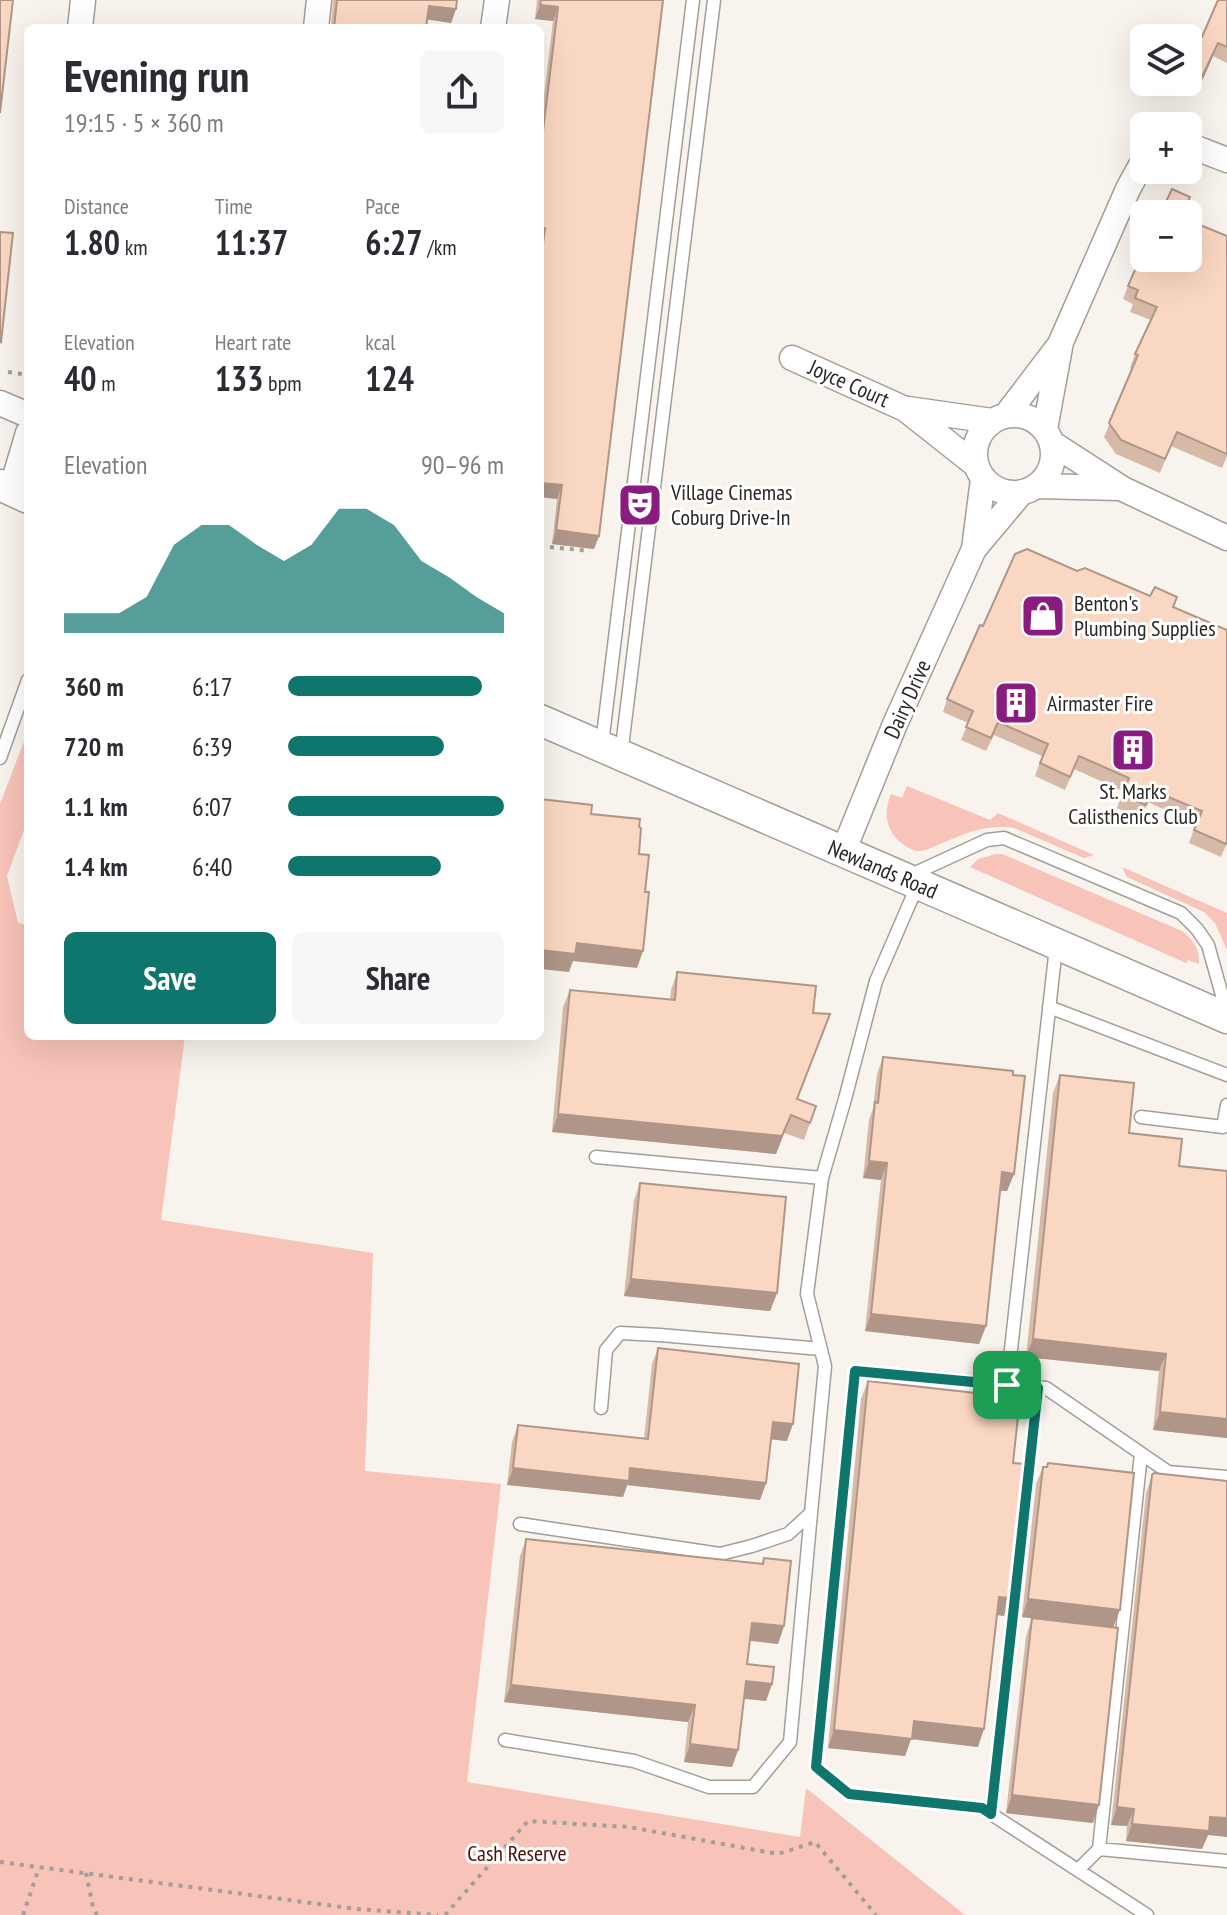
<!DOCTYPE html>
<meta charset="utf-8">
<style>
:root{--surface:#fff;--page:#f7f7f7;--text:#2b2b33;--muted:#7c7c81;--accent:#0f766e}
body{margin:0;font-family:"PT Sans Narrow",sans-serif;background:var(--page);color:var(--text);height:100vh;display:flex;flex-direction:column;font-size:30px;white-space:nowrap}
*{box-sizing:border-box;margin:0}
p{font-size:26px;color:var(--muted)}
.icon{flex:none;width:44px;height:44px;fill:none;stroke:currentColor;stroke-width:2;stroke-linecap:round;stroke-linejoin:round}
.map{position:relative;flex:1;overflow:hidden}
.panel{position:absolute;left:24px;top:24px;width:520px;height:1016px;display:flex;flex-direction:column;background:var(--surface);border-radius:12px;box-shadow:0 8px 32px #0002}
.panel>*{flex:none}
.tools{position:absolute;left:1130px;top:24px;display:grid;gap:16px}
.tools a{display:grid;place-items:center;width:72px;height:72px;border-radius:12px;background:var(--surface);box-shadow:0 8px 32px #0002;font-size:40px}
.pin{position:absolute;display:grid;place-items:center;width:68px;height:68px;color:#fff;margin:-34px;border-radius:16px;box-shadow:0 4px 12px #0006}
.round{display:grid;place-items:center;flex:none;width:84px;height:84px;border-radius:12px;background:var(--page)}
.overview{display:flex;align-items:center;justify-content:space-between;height:136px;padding:0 40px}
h1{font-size:44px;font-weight:800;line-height:60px}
.stats{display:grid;grid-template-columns:repeat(3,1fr);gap:12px;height:136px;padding:8px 40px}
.stats div{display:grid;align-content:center}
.stats b{font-size:34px;font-weight:800}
.stats small{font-size:22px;font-weight:400}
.stats p{font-size:22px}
.chart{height:224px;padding:16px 40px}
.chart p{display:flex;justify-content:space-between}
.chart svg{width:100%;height:144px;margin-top:8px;fill:var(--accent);opacity:.7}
.action{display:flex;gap:16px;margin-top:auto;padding:16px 40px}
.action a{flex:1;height:92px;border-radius:12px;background:var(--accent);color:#fff;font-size:32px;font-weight:800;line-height:92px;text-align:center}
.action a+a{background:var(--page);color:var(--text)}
ul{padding:0 40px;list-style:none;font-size:26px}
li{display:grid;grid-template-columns:128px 96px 1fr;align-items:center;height:60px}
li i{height:20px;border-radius:10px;background:var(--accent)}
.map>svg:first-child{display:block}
</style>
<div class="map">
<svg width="1227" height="1915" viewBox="0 0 1227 1915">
<rect width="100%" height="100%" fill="#f8f3ec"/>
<!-- green -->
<path fill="#f8c3b8" d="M28,731v88l-21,57 11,47 10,2v111h157l-24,184 212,33 -8,218 136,13 -34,298 333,55 6,-49 159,127h-965v-1111z
M907,786l83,34 8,-7 96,42 -10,3 -70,-30c-27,-4 -48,5 -72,15 -7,3 -16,8 -23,8 -6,0 -7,-2 -12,-4 -20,-12 -25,-32 -16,-53l11,4z
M996,854h6l180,77c11,8 18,19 17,33l-11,-4 -2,3 -216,-96 8,-8z
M1122,867l105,46v37l-12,-27 -11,-11 -77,-35z"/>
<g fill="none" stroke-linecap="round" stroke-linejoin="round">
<!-- service casing -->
<g stroke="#a39e98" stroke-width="15">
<path id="service" d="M602,744l91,-744
M621,755l93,-755
M0,758l28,-78
M911,875l76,-35 17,-2 177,75 16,16 11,16 19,68
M1049,1007l178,68
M1141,1117l82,10 4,-22
M596,1157l226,21
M1007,1385l49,-438
M601,1408l5,-58 14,-17 40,2 161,14
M520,1524l200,30 32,-8 36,-12 23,-21 14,-147 -18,-72 15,-116 23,-79 31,-118 42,-97
M505,1740l129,21 75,26h44l37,-45 21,-229
M991,1814l47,-426
M1099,1849l42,-395
M1078,1870l21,-21 128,12
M1147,1915l-165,-107 -133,-14 -33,-27 39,-396 191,17 122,84 59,5"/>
</g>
<!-- minor casing -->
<g stroke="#a39e98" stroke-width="27">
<path id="minor" d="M80,28l3,-28
M316,28l3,-28
M493,28l4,-28
M1188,149l8,-1 31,12
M792,358l113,51 71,56
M0,403l28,12
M908,409l84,12
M1007,414l51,-67
M975 454a39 39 0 1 1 78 0a39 39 0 1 1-78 0Z
M1045,429l16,-87 67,-153 12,-22 4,-3
M1052,443l71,46 104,49
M1038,486l82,2
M11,490l17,-57
M974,549l9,-70
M843,852l52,-128 79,-175 47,-56"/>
</g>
<!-- tertiary casing -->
<g stroke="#a39e98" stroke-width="33">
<path id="tertiary" d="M0,485l28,13
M540,720l687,298"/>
</g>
<!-- path -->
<path stroke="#a29e99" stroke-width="4" stroke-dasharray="4 6" stroke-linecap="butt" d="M8,372l20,3
M540,546l50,5
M0,1862l357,47 81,6
M86,1873l7,34 4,8
M23,1915l16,-47
M445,1915l83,-94 101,6 149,27 37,-12 61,73"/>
<!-- service -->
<use href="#service" stroke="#fff" stroke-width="12"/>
<!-- minor -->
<use href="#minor" stroke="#fff" stroke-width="24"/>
<!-- tertiary -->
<use href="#tertiary" stroke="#fff" stroke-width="30"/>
</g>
<!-- wall -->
<path fill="#d7b9a7" d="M333,0h124l-1,9 -5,14 -24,-4 -1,9h-95z
M537,0h126l-64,536 -5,13 -42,-5 5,-45 -17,-2v-368l13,-108 -18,-2z
M1227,0v63l-14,-7 -15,34 -15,-7v-1h5v-13z
M1227,236v220l-5,12 -51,-22 -11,27 -44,-19 -12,-17 28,-68 -2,-1 5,-14 16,-34 -21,-8 3,-8 -10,-5 5,-13z
M1077,571l96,36 54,236 -6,14 -32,-14 7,-19 -48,-22 -7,16 -24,-10 6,-17 -49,-22 -9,21 -30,-14 7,-20 -48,-21 -8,16 -25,-11 7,-17 -25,-11 4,-13 36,-73z
M677,972l121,127 18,7 -12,34 -20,-7 -8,21 -224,-22 11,-125 7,-17 100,9 1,-9z
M883,1057l131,117 -7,17h-7l-14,135 -7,18 -114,-13 16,-151 -18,-2 6,-58 4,-12 4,-34z
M1060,1075l69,58 50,33 48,272 -74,-8 6,-59 -133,-14 27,-264z
M640,1183l137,110 -7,18 -146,-15 10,-96z
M658,1348l129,93 -16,-2 -5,44 -6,17 -133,-15 -4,12 -116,-12 5,-43 6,-17 126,14 8,-75z
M868,1381l145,82 -9,153 -7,-1 -19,132 -67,-8 -6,17 -77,-8 33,-349z
M1048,1463l66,165 -21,195 -87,-10 20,-177 6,-18 -10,-1 14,-133 7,-17h3z
M1152,1475l56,360 -6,14 -76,-8 1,-15 -16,-1 35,-332z
M526,1539l235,25 3,-6 20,68 -6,18 -28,-3 -3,23 25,20 -6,17 -22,-2 -6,51 -6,17 -48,-5 4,-40 -184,-20 16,-146z"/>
<!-- shaded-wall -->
<path fill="#af9688" d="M540,5l18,2 -5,14 -18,-2z
M429,6l27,3 -5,14 -27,-4z
M1218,43l-5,13 -15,34 4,-13z
M540,227l5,1 -5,13z
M540,483l22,2 -5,14 -17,-2z
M556,530l43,6 -5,13 -42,-5z
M577,943l66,8 -6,17 -64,-7 -4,11 -29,-3v-19z
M558,1114l233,1 -15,39 -224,-22z
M869,1161l18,2 -6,17 -18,-2z
M1002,1172l12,2 -7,17 -11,-1z
M631,1279l146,14 -7,18 -146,-15z
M871,1314l115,12 -7,18 -114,-13z
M1033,1339l133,15 -7,17 -133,-14z
M1160,1412l67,7v19l-74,-8z
M773,1422l20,2 -6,17 -20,-2z
M513,1468h117l136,15 -6,17 -133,-15 -4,12 -116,-12z
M999,1597l11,1 -6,18 -12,-2z
M1028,1599l92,11 -7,18 -91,-11z
M752,1623l32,3 -6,18 -32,-4z
M746,1681l26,3 -6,17 -27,-3z
M511,1685l184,20 -7,17 -184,-20z
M914,1721l70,8 -6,18 -67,-8 -6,17 -77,-8 6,-18z
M690,1744l48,6 -6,17 -48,-5z
M1012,1795l87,10 -6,18 -87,-10z
M1117,1807l17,2 -7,17 -16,-1z
M1210,1817l17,1v19l-19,-2 -6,14 -76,-8 6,-17z"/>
<!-- building -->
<path fill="#fad7c2" stroke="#af9688" stroke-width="2" d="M0,0h13l-13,113z
M337,0h120l-1,9 -27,-3 -3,22h-92z
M541,0h122l-64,536 -43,-6 6,-45 -22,-2v-216l5,-39 -5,-1v-71l18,-149 -18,-2z
M1218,0h9v47l-9,-4 -16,34 -14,-7v-1z
M1172,189l18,8 -8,17h-22z
M1188,220l39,16v218l-50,-22 -12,27 -44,-19 -12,-17 29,-68 -3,-1 22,-47 -22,-9 3,-8 -10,-4 16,-37v9h44z
M0,232l13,1 -12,109 -1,-1z
M1027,549l50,22 8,-3 65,28 5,-9 22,10 -4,10 54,23v211l-1,3 -32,-14 8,-19 -50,-21 -6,15 -24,-10 7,-17 -50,-22 -9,21 -30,-14 8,-19 -50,-22 -7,16 -25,-11 7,-16 -26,-12 33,-74 3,1 32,-72z
M540,799l52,6 -1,9 49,5 -1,8 2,1 -2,26 10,1 -4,37h4l-6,59 -66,-8 -2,11 -35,-4z
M677,972l139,14 -3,27 17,1 -33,85 19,7 -6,17 -19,-8 -9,21 -224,-22 12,-124 105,10z
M883,1057l130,14v4l12,1 -11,98 -12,-2 -16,154 -115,-12 16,-151 -18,-2 6,-59 3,1z
M1060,1075l74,8 -5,50 53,6 -3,27 48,5v248l-67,-7 6,-58 -133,-15z
M640,1183l146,14 -9,96 -146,-14z
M658,1348l141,16 -6,60 -20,-2 -7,61 -136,-15 -1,13 -116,-13 5,-43 130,14z
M868,1381l152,17 -7,65 12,1 -15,134 -11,-1 -15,132 -70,-8 -2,18 -78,-9z
M1048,1463l86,10 -14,137 -92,-11 15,-132h4z
M1154,1473l73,8v337l-17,-1 -1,14 -77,-7 2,-15 -17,-2 35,-332z
M526,1539l237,25 1,-6 27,3 -7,65 -32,-3 -5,41 27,3 -2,17 -26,-3 -8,69 -48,-6 5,-39 -184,-20z
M1032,1618l86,10 -19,177 -87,-10z"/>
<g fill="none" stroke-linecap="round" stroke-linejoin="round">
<!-- route casing -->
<g stroke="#fff" stroke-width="16">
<path id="route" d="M855,1371l183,17 -47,426 -9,-6 -133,-14 -33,-27z"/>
</g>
<!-- route -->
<use href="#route" stroke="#0f766e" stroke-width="10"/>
</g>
<!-- icons -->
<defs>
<g id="theatre-square" transform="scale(2.3)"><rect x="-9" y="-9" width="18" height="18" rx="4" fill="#8a1b7f" stroke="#fff"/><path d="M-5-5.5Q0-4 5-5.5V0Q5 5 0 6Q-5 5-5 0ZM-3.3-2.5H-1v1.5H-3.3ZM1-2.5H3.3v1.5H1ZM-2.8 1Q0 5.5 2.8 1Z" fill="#fff"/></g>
<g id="shop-square" transform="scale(2.3)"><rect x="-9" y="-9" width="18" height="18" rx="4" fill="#8a1b7f" stroke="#fff"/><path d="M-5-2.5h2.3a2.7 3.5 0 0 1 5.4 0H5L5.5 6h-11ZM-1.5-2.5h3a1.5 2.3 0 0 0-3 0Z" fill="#fff"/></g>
<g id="building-square" transform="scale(2.3)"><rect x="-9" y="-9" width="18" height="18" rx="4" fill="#8a1b7f" stroke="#fff"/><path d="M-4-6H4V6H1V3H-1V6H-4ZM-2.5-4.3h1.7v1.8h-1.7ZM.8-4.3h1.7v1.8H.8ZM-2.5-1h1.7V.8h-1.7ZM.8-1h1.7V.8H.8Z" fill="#fff"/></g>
</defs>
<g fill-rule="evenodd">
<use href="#theatre-square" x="640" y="505"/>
<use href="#shop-square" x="1043" y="616"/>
<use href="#building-square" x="1016" y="703"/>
<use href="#building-square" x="1133" y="750"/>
</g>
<g text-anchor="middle" stroke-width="6" stroke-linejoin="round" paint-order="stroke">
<!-- street labels -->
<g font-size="22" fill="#292724" stroke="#fff">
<text transform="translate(849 383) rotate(24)" y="8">Joyce Court</text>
<text transform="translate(907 699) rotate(-66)" y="8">Dairy Drive</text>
<text transform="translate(883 869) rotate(23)" y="8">Newlands Road</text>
</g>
<!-- poi labels -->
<g font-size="22" fill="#292724" stroke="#fff" text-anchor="start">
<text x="671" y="500">Village Cinemas<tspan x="671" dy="25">Coburg Drive-In</tspan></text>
<text x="1074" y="611">Benton's<tspan x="1074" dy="25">Plumbing Supplies</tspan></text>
<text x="1047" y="711">Airmaster Fire</text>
<text x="1133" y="799" text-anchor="middle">St. Marks<tspan x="1133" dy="25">Calisthenics Club</tspan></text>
</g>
<!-- park labels -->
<g font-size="22" fill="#4d1107" stroke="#fff">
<text x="517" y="1861">Cash Reserve</text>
</g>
</g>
</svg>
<div class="tools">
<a><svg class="icon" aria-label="layers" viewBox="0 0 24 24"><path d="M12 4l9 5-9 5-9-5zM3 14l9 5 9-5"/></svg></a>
<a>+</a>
<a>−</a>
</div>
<div class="pin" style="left:1007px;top:1385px;background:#1e9e55"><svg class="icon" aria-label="arrive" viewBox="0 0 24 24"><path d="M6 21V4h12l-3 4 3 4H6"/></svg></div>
<section class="panel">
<div class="overview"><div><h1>Evening run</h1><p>19:15 · 5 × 360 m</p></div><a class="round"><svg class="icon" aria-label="share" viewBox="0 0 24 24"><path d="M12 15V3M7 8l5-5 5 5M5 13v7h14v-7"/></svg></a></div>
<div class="stats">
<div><p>Distance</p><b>1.80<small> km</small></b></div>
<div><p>Time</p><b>11:37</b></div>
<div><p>Pace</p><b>6:27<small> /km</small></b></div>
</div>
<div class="stats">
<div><p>Elevation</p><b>40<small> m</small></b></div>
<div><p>Heart rate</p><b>133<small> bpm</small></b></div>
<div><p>kcal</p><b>124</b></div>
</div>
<div class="chart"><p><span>Elevation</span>90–96 m</p>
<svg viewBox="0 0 160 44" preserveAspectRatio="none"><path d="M0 44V38L10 38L20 38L30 33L40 17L50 11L60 11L70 17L80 22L90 17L100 6L110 6L120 11L130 22L140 27L150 33L160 38V44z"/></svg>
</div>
<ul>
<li><b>360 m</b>6:17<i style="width:90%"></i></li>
<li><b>720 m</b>6:39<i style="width:72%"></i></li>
<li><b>1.1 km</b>6:07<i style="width:100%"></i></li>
<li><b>1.4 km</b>6:40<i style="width:71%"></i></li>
</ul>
<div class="action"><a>Save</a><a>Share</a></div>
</section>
</div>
